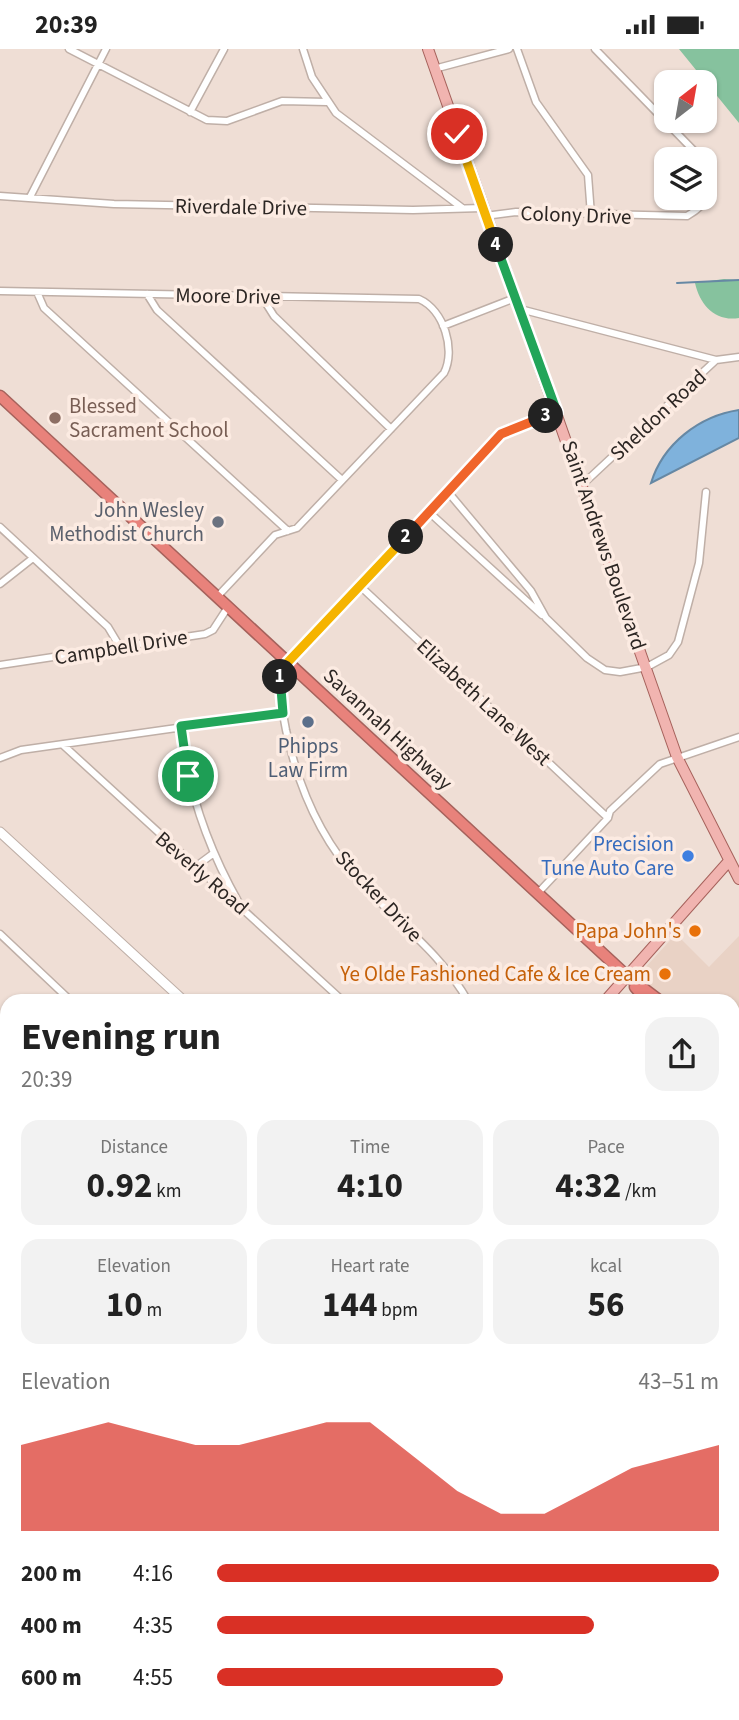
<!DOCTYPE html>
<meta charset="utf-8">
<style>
:root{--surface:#fff;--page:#f2f2f2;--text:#222;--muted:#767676;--accent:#d93025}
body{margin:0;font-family:"Source Sans 3",sans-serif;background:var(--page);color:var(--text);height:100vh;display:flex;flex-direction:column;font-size:26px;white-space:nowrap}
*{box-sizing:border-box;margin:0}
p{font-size:23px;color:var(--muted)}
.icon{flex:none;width:38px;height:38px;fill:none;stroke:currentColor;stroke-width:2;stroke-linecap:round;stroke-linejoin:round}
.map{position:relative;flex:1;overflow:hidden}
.panel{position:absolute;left:0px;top:945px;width:740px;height:726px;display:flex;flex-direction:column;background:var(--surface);border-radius:21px 21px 0 0;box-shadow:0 2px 5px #0004}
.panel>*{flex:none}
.needle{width:46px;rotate:31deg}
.fabs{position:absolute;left:654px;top:21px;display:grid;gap:14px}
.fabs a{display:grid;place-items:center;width:63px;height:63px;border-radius:14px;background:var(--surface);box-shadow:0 2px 5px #0004;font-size:35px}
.pin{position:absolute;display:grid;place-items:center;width:60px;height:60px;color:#fff;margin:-30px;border:4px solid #fff;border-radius:50%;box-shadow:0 2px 7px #0007}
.km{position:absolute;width:35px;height:35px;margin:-18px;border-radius:50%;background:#222;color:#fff;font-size:19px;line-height:35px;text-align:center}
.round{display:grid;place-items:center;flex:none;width:74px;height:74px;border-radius:21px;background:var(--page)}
.head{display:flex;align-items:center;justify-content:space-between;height:119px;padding:0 21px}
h1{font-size:38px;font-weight:700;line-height:52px}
.metrics{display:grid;grid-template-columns:repeat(3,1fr);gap:10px;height:119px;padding:7px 21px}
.metrics div{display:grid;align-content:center;border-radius:18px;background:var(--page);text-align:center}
.metrics b{font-size:35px;font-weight:700}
.metrics small{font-size:19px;font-weight:400}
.metrics p{font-size:19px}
.chart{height:196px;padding:14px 21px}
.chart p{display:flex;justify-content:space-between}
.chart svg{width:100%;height:126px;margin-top:7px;fill:var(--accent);opacity:.7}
ul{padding:0 21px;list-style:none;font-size:23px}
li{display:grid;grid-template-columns:112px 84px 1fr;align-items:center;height:52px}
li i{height:18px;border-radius:9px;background:var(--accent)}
.status{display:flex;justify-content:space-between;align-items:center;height:49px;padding:0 35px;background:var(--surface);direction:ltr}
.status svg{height:19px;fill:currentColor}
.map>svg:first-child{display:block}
</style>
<div class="status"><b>20:39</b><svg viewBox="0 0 49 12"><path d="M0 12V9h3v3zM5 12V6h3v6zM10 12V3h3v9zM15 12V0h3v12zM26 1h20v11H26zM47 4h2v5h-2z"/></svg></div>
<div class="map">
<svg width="739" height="1671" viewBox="0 0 739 1671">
<rect width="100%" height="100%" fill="#efded5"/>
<!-- built -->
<path fill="#e9d2c5" d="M676,885l33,33 30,-31v125l-6,-1v-59h-66l-22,-19 -2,-12z"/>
<!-- green -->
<path fill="#86c29e" d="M679,0h60v74z
M724,230l15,1v38c-24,4 -39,-13 -44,-35z
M733,1578h6v93h-10v-7h4z"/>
<!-- water -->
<path fill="#7fb2dc" stroke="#6688a4" stroke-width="2" d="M739,361v28l-88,45c12,-39 48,-67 88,-73z"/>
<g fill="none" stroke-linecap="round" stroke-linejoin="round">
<!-- stream -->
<path stroke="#6688a4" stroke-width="2" d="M677,234l62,-3
M0,1170l7,2"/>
<!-- street casing -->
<g stroke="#bfafa7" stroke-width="9">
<path id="street" d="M69,0l138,71 20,1 55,-20 45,1
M303,0l9,28 24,36 125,94
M517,0l19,53 52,73 3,40
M595,0l107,110
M434,20l75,-20
M190,63l34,-63
M0,147l114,8 299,6 69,-2
M30,148l76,-148
M485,167l31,-4 171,4c22,-12 30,-30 18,-52
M0,242l419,8c25,11 37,51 25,74l-147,155 -22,7 -58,62
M37,243l7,16 244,223
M147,245l10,16 185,170
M262,248l12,19 117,113
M520,260l196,51
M443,277l72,-28
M582,436l134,-125 23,-3
M448,443l83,99 15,27 41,40 18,12 15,2 27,-5 22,-12 9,-13 21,-79 7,-71
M430,464l112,102
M0,478l108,100 12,20
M0,535l33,-26
M360,537l248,232
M0,616l205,-31 8,-4 15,-23
M181,677c6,64 27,122 58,177
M63,696l280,256
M0,709l21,-8 262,-37
M195,818l19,-14
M538,844l70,-75 2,-7 50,-47 79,-27
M0,885l71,67
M468,952c-27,-48 -71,-79 -108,-119 -40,-43 -62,-95 -74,-152 -4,-22 -11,-49 2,-68l142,-149 61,-71 20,-14 46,-16
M0,986l7,7
M0,1092l7,2
M0,1251l7,2
M0,1353l7,-2
M0,1461l7,-2
M0,1607l7,4
M0,1631l7,-12
M99,1664l11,7
M348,1664l6,7
M524,1664l12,7
M658,1664l1,7
M284,1671l3,-7"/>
</g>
<!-- secondary casing -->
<g stroke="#bfafa7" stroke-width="11">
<path id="secondary" d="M0,783l184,169"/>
</g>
<!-- primary casing -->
<g stroke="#a6625c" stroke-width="12">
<path id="primary" d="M428,0l249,708 62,122
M605,952l124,-140
M733,1111h6
M143,1671l4,-7"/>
</g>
<!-- highway casing -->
<g stroke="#a6625c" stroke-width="13">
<path id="highway" d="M0,347l627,580 33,25
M635,938l12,14
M733,1018l6,5
M733,1035l6,6"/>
</g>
<!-- street -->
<use href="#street" stroke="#fff" stroke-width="6"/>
<!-- secondary -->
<use href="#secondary" stroke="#fff" stroke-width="9"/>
<!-- primary -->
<use href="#primary" stroke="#f1b4b0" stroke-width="10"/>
<!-- highway -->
<use href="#highway" stroke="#e8827b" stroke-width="10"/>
</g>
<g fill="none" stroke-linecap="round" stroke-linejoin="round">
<!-- split-1 casing -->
<g stroke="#fff" stroke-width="14">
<path id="split-1" d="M188,727l-7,-50 102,-13 -3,-36"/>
</g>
<!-- split-2 casing -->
<g stroke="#fff" stroke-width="14">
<path id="split-2" d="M280,628l8,-15 118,-125"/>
</g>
<!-- split-3 casing -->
<g stroke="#fff" stroke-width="14">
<path id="split-3" d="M406,488l95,-103 45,-18"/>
</g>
<!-- split-4 casing -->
<g stroke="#fff" stroke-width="14">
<path id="split-4" d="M496,196l61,167 -11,4"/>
</g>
<!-- split-5 casing -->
<g stroke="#fff" stroke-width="14">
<path id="split-5" d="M457,85l39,111"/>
</g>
<!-- split-1 -->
<use href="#split-1" stroke="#22a559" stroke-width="9"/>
<!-- split-2 -->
<use href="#split-2" stroke="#f5b400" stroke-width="9"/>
<!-- split-3 -->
<use href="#split-3" stroke="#f0652b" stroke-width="9"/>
<!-- split-4 -->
<use href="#split-4" stroke="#22a559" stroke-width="9"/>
<!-- split-5 -->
<use href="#split-5" stroke="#f5b400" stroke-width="9"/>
</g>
<!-- markers -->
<circle fill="#8d6e63" stroke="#fcebe2" stroke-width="2.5" cx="55" cy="369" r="7"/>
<circle fill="#6b7280" stroke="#fcebe2" stroke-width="2.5" cx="218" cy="473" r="7"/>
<circle fill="#5c6f8a" stroke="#fcebe2" stroke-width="2.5" cx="308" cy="673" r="7"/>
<circle fill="#3f7fe0" stroke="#fcebe2" stroke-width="2.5" cx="688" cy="807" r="7"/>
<g fill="#e8710a" stroke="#fcebe2" stroke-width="2.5">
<circle cx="695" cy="882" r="7"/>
<circle cx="665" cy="925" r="7"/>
</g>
<g text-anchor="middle" stroke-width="7" stroke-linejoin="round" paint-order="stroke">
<!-- street labels -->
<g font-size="21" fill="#2c2623" stroke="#fcebe2">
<text transform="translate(241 158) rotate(1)" y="7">Riverdale Drive</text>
<text transform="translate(576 166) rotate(2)" y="7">Colony Drive</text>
<text transform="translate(228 247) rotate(1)" y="7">Moore Drive</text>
<text transform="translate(658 366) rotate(-43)" y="7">Sheldon Road</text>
<text transform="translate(604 496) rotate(71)" y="7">Saint Andrews Boulevard</text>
<text transform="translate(121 598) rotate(-9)" y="7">Campbell Drive</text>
<text transform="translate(484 653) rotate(43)" y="7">Elizabeth Lane West</text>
<text transform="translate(388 680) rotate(43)" y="7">Savannah Highway</text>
<text transform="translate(202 824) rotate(41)" y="7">Beverly Road</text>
<text transform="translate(379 847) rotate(47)" y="7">Stocker Drive</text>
</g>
<!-- education labels -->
<g font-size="21" fill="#785e54" stroke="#fcebe2" text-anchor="start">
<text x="69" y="364">Blessed<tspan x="69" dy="24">Sacrament School</tspan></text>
</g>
<!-- worship labels -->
<g font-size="21" fill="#5b616d" stroke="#fcebe2" text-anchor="end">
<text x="204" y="468">John Wesley<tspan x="204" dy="24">Methodist Church</tspan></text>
</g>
<!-- service labels -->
<g font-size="21" fill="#4e5e75" stroke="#fcebe2">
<text x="308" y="704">Phipps<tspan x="308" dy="24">Law Firm</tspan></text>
</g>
<!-- shop labels -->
<g font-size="21" fill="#366cbe" stroke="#fcebe2" text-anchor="end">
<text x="674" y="802">Precision<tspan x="674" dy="24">Tune Auto Care</tspan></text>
</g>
<!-- food labels -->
<g font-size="21" fill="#c56008" stroke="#fcebe2" text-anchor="end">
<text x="681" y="889">Papa John's</text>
<text x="651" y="932">Ye Olde Fashioned Cafe &amp; Ice Cream</text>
</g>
</g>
</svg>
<div class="fabs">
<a><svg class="needle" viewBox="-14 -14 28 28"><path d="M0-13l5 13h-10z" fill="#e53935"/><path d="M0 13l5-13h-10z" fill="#767676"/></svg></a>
<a><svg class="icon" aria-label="layers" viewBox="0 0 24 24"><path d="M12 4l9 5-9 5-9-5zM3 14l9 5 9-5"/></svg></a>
</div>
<div class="pin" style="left:188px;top:727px;background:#1e9e55"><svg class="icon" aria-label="arrive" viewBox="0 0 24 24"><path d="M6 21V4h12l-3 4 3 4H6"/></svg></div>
<div class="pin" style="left:457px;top:85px;background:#d93025"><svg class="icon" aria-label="check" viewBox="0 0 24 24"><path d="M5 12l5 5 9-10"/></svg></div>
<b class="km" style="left:280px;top:628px">1</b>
<b class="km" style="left:406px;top:488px">2</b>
<b class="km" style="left:546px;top:367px">3</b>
<b class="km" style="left:496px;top:196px">4</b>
<section class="panel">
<div class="head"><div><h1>Evening run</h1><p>20:39</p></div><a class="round"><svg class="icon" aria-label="share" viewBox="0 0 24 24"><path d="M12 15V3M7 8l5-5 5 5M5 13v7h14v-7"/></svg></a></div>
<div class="metrics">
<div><p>Distance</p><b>0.92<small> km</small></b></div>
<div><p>Time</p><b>4:10</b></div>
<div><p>Pace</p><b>4:32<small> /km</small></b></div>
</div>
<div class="metrics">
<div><p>Elevation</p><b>10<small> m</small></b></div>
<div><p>Heart rate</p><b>144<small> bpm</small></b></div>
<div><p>kcal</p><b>56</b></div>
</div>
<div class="chart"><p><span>Elevation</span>43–51 m</p>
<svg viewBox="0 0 160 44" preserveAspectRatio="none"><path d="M0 44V14L10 10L20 6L30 10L40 14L50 14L60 10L70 6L80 6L90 18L100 30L110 38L120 38L130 30L140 22L150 18L160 14V44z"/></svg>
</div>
<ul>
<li><b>200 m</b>4:16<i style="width:100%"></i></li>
<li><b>400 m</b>4:35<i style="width:75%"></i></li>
<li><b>600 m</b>4:55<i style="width:57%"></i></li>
</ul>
</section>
</div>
